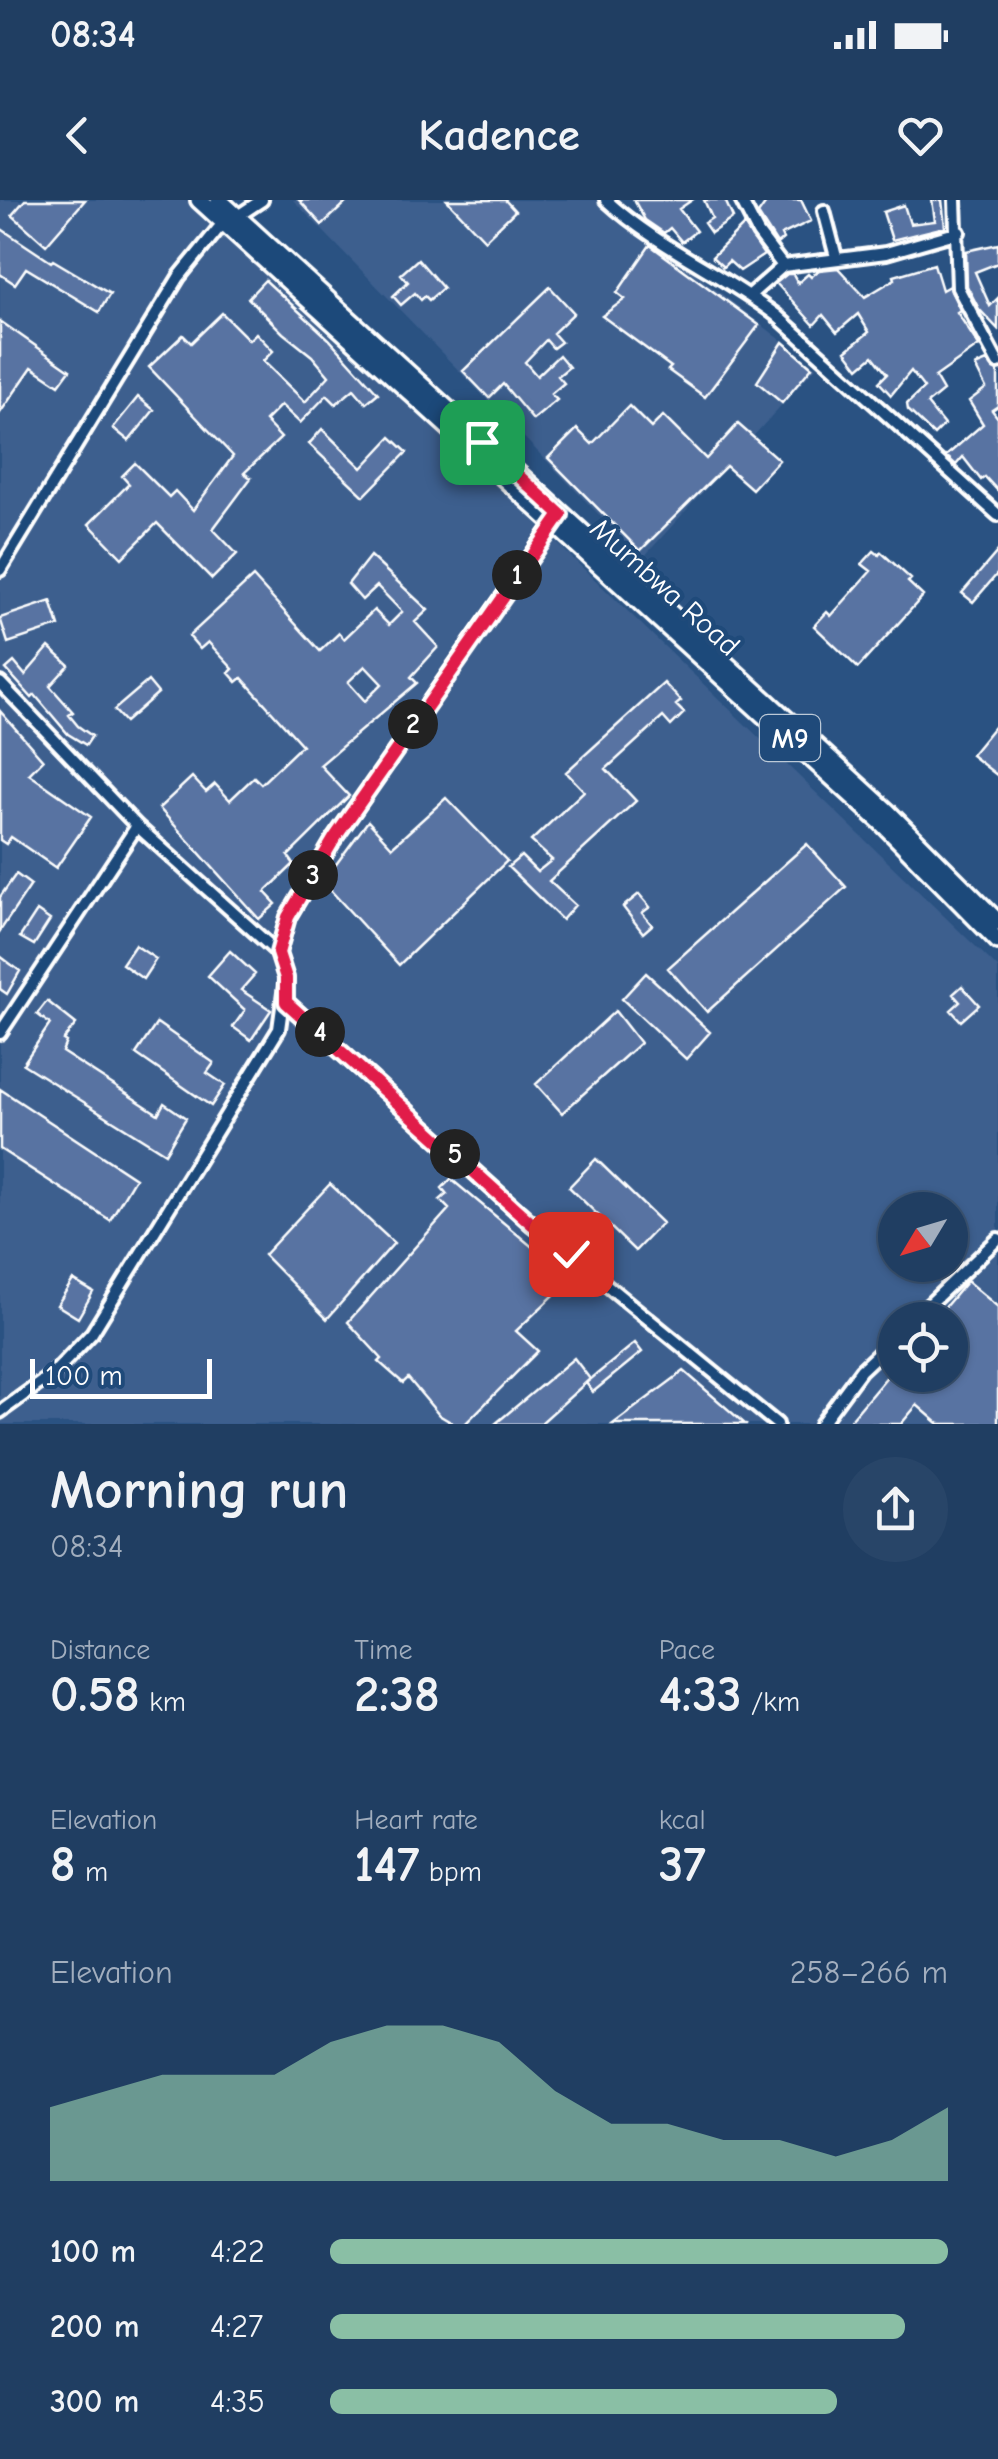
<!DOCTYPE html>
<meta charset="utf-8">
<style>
:root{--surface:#203e62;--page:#284568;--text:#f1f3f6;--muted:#a2aebe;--line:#3d5777;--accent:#8abfa5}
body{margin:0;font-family:"Comic Neue",sans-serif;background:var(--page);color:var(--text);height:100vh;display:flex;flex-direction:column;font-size:38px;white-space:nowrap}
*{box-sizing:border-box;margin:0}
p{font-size:32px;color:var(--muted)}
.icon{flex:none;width:55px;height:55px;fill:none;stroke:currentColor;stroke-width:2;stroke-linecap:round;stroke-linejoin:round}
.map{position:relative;height:1224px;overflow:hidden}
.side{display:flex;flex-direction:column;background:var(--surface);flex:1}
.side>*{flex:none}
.needle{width:65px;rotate:232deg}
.controls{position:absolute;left:878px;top:992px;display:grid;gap:20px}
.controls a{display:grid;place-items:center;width:90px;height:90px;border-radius:50%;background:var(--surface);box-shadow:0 2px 8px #0004,0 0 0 2px var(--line);font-size:50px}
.scale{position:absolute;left:30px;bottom:25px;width:182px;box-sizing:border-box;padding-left:10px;border:5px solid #fff;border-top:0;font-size:28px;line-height:35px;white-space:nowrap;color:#fff;-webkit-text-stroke:8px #1f4a7a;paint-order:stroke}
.pin{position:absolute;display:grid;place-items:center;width:85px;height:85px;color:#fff;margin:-42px;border-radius:20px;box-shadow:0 5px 15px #0006}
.km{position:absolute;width:50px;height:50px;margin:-25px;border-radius:50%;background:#222;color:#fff;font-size:28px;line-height:50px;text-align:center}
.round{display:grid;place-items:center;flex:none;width:105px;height:105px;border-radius:52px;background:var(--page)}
.overview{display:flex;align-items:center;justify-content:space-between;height:170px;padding:0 50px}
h1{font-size:55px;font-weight:800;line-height:75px}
.stats{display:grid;grid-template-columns:repeat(3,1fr);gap:15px;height:170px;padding:10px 50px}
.stats div{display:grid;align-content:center}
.stats b{font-size:50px;font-weight:800}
.stats small{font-size:28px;font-weight:400}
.stats p{font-size:28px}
.chart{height:280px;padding:20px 50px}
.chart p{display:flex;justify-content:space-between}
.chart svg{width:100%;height:180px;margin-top:10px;fill:var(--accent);opacity:.7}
ul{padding:0 50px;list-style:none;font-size:32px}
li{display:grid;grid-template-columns:160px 120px 1fr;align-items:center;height:75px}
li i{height:25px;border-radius:12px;background:var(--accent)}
.status{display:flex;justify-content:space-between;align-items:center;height:70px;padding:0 50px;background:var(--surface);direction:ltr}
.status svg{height:28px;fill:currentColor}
header{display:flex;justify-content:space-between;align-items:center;height:130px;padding:0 50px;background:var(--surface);font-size:45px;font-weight:800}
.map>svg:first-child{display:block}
</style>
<div class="status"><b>08:34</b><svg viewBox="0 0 49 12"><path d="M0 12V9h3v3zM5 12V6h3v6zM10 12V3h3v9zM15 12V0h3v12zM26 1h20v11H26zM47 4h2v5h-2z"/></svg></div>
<header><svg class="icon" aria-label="back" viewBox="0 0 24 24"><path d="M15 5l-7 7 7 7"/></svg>Kadence<svg class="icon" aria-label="heart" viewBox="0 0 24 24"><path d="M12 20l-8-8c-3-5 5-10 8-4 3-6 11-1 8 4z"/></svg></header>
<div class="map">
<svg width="998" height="1224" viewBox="0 0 998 1224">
<rect width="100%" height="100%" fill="#2a5282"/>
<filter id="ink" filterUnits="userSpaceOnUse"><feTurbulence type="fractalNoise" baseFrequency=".01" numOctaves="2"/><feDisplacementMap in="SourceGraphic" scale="20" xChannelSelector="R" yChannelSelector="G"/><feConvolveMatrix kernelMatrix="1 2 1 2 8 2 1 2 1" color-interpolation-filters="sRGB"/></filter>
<g filter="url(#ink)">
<!-- built -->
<path fill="#3c5f8e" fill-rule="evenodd" d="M0,0h195l88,79 715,689v456h-998zM895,1010h55v55h-55zM895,1120h55v55h-55z
M293,0h308l215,167 -174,192z"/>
<!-- building -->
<path fill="#5873a2" stroke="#fff" stroke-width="2.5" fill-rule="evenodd" d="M25,0h60l-39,45 -34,-30z
M299,0h50l-27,25z
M447,0h58l10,11 -30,29z
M634,0h58l-13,9 17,22 -14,11 -12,-14 -6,5 -19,-13z
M704,0h21l8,18 -22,15 -7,-10 8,-5z
M768,0h33l10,21 -30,14 2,4 -6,5 -19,-30z
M932,0h10l3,27 -53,13 -9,-28 21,-7 6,19 25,-3z
M744,25l20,30 -24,16 -11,-10 -6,6 -11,-10z
M0,28l51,34 2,-2 57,34 -11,18 -73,-44 -11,16 -15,-10z
M998,44v19l-23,9 15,34 8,-8v31l-19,-20 -12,-23 -1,-35z
M650,45l109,80 -54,72 -37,-27 3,-3 -69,-51 23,-17 -8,-6z
M418,59l25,29 -14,12 -4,-4 -4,4 -6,-7 -14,12 -8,-9 15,-14 -7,-8z
M934,64l8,26 7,-4 11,24 -3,2 22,34 -44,31 8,14 -16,13 17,21 -10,10 -26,-25 -1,-6 17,-16 -13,-17 -20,24 -12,-13 8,-8 -14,-18 -14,12 -13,-17 23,-19 -11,-18 -21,18 -14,-17 -9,10 -38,-42 11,-9h6l5,9 10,-9 3,3 8,-7 19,-2 27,29 30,-18 -1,-3z
M265,80l64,59 49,54 -12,10 -12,-14 -18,15 -9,-9 -27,28 -19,-18 -16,16 16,17 -37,35 7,5 -38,51 24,25 -25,25 -55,-56 -35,35 -33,-34 40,-40 -7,-8 13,-13 34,34 6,-6 18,19 40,-54 -84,-89 34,-32 8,8 31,-30 27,27 7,-7 17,18 -10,10 42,41 24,-26 -17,-20 -29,-23 -35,-35z
M550,87l24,26 -21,20 8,9 -8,6 -7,-8 -21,22 12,14 22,-21 10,12 -11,9 6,7 -13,11 6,6 -24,20 -30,-36 -14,14 -26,-27z
M0,121l70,49 -11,15 -27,-18 -32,46z
M783,142l29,25 -30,36 -25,-21z
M987,161l11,11v34l-6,4 6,8v73l-13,-14 -4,3 -18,-23 -7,8 -10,-9 37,-32 -14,-23 17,-13 -11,-22z
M138,197l16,13 -25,31 -16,-13z
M629,206l22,22 12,-12 43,43 32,-35 41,36 -27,29 -26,-23 -86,85 -92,-93 29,-29 15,15z
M322,229l40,39 29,-31 16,15 -43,44 -55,-52z
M874,351l5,4 2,-3 30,27 -3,3 15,14 -65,72 -44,-42 13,-14 4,4 40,-45 -9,-7z
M998,351v22l-25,29 -11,-9z
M370,356l58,54 -13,12 23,25 -27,30 6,6 -97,82 29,31 -61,60 6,8 -29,28 11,12 -17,15 -100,-111 33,-31 14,15 9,-8 15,16 24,-23 7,7 41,-39 -60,-67 -5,4 -8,-9 4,-4 -25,-27 -8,7 -11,-13 64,-59 67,74 19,-18 5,6 30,-29 15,15 13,-13 -25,-26 -15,14 -14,-16zM365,466l17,18 -17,17 -17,-19z
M51,401l8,25 -51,17 -8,-25z
M49,447l20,18 -19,21 23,26 -4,3 9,11 14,10 -6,9 -18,-11 -33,-39 -3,3 -26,-29 8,-7 11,13z
M148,481l10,12 -33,29 -11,-12z
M664,483l17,18 -5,4 8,8 -13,13 -8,-9 -57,52 30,32 -87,80 26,24 -13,15 -54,-53 13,-11 16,16 15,-12 -21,-19 53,-50 -18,-19z
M0,511l43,49 -14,14 62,43 -35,51 -45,-31 -5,7 -6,-4z
M998,522v54l-27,-21z
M446,598l61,63 -108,104 -76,-83 45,-61 24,26z
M807,644l39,43 -139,125 -39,-44z
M16,674l15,11 -31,46v-34z
M639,694l11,13 -8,6 10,12 -9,8 -20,-26z
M37,711l13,9 -16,25 -14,-8z
M135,745l21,14 -13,20 -21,-15z
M230,751l25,23 -14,16 30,20 -20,30 -18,-13 12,-17 -37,-34z
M0,756l20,15 -13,23 -7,-5z
M646,773l64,59 -24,27 -64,-60z
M962,786l17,19 -18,16 -10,-11 9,-8 -7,-8z
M47,801l29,23 -13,16 3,2 -4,10 96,62 6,-11 22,15 -21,35 -142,-89 27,-40 -13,-10z
M615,811l25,32 -78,70 -26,-29z
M157,823l57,40 -7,10 18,12 -14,21 -75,-52z
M0,889l135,89 -25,42 -110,-71z
M596,959l66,64 -27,28 -66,-64z
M451,979l91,76 26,27 -52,49 22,20 -73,73h-11l-15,-9 -31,-37 -5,5 -24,-21 3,-3 -34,-37 101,-113 -9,-9 7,-6 -5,-6z
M330,984l64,59 -67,76 -63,-64z
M73,1080l20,12 -15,26 -21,-13z
M967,1081l31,26v117h-59l-22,-19 -16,19h-54l48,-57v8h55v-55h-16z
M635,1143l7,9 -49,40 -7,-9z
M574,1158l16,21 -50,45h-45z
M684,1171l61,53h-132z"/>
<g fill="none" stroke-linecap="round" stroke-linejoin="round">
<!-- minor casing -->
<g stroke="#fff" stroke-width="18">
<path id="minor" d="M606,0c51,47 115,73 170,115l222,200
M741,0l17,33 25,33
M955,0l3,88 40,75
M824,11l12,46
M750,95l33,-29 103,-13 73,-21
M0,370l179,-293 39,-48 44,-29
M0,483l137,143 141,127
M286,802l246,222 245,200
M0,833l137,-207
M913,1120l85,-81
M0,1212l54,-39 38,-40 187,-304 7,-51 -8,-25 10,-36 46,-78 222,-319
M821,1224l40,-54 34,-32"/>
</g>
<!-- primary casing -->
<g stroke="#fff" stroke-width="22">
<path id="primary" d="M199,0l682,622 117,119
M219,0l668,611 111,111"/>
</g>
<!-- minor -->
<use href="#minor" stroke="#1f4a7a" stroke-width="10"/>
<!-- primary -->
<use href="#primary" stroke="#1f4a7a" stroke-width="15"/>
</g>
</g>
<g fill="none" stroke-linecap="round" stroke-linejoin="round" filter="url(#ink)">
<!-- route casing -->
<g stroke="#fff" stroke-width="20">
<path id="route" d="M482,242l79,73 -227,324 -46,78 -10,36 8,25v24l246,222 39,30"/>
</g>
<!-- route -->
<use href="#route" stroke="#e11d48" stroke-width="12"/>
</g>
<g text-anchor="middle" stroke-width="9" stroke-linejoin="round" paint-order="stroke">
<!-- shield labels -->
<rect fill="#1f4a7a" stroke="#bcc9d7" stroke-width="2.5" x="760" y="515" width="60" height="46" rx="8"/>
<g font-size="28" font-weight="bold" fill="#fff">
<text x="790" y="548">M9</text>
</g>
<!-- street labels -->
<g font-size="30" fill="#fff" stroke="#1f4a7a">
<text transform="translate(665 387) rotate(42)" y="10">Mumbwa Road</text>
</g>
</g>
</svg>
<div class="controls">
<a><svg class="needle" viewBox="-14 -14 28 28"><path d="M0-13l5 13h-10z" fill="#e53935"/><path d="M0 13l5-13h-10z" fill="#a2aebe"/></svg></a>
<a><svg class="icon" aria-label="locate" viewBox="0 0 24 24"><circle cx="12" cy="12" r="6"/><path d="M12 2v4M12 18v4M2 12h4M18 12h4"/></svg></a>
</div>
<div class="scale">100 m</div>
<div class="pin" style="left:482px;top:242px;background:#1e9e55"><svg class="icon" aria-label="arrive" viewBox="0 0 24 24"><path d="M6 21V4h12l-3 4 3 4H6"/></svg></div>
<div class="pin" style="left:571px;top:1054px;background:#d93025"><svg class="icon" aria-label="check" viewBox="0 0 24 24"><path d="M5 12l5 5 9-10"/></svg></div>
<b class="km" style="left:517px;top:375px">1</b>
<b class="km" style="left:413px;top:524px">2</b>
<b class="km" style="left:313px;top:675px">3</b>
<b class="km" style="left:320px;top:832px">4</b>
<b class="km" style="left:455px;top:954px">5</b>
</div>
<section class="side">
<div class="overview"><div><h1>Morning run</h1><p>08:34</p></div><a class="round"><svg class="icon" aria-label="share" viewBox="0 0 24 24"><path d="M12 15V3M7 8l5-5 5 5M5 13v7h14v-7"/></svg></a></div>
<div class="stats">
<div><p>Distance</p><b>0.58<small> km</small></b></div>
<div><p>Time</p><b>2:38</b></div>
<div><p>Pace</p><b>4:33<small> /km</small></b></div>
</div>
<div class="stats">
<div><p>Elevation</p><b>8<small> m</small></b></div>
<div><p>Heart rate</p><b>147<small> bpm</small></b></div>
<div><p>kcal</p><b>37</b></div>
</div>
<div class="chart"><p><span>Elevation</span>258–266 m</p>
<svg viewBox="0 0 160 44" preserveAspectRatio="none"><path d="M0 44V26L10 22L20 18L30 18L40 18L50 10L60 6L70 6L80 10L90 22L100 30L110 30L120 34L130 34L140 38L150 34L160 26V44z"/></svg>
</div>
<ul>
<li><b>100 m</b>4:22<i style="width:100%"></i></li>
<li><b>200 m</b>4:27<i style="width:93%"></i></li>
<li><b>300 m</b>4:35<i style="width:82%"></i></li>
</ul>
</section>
